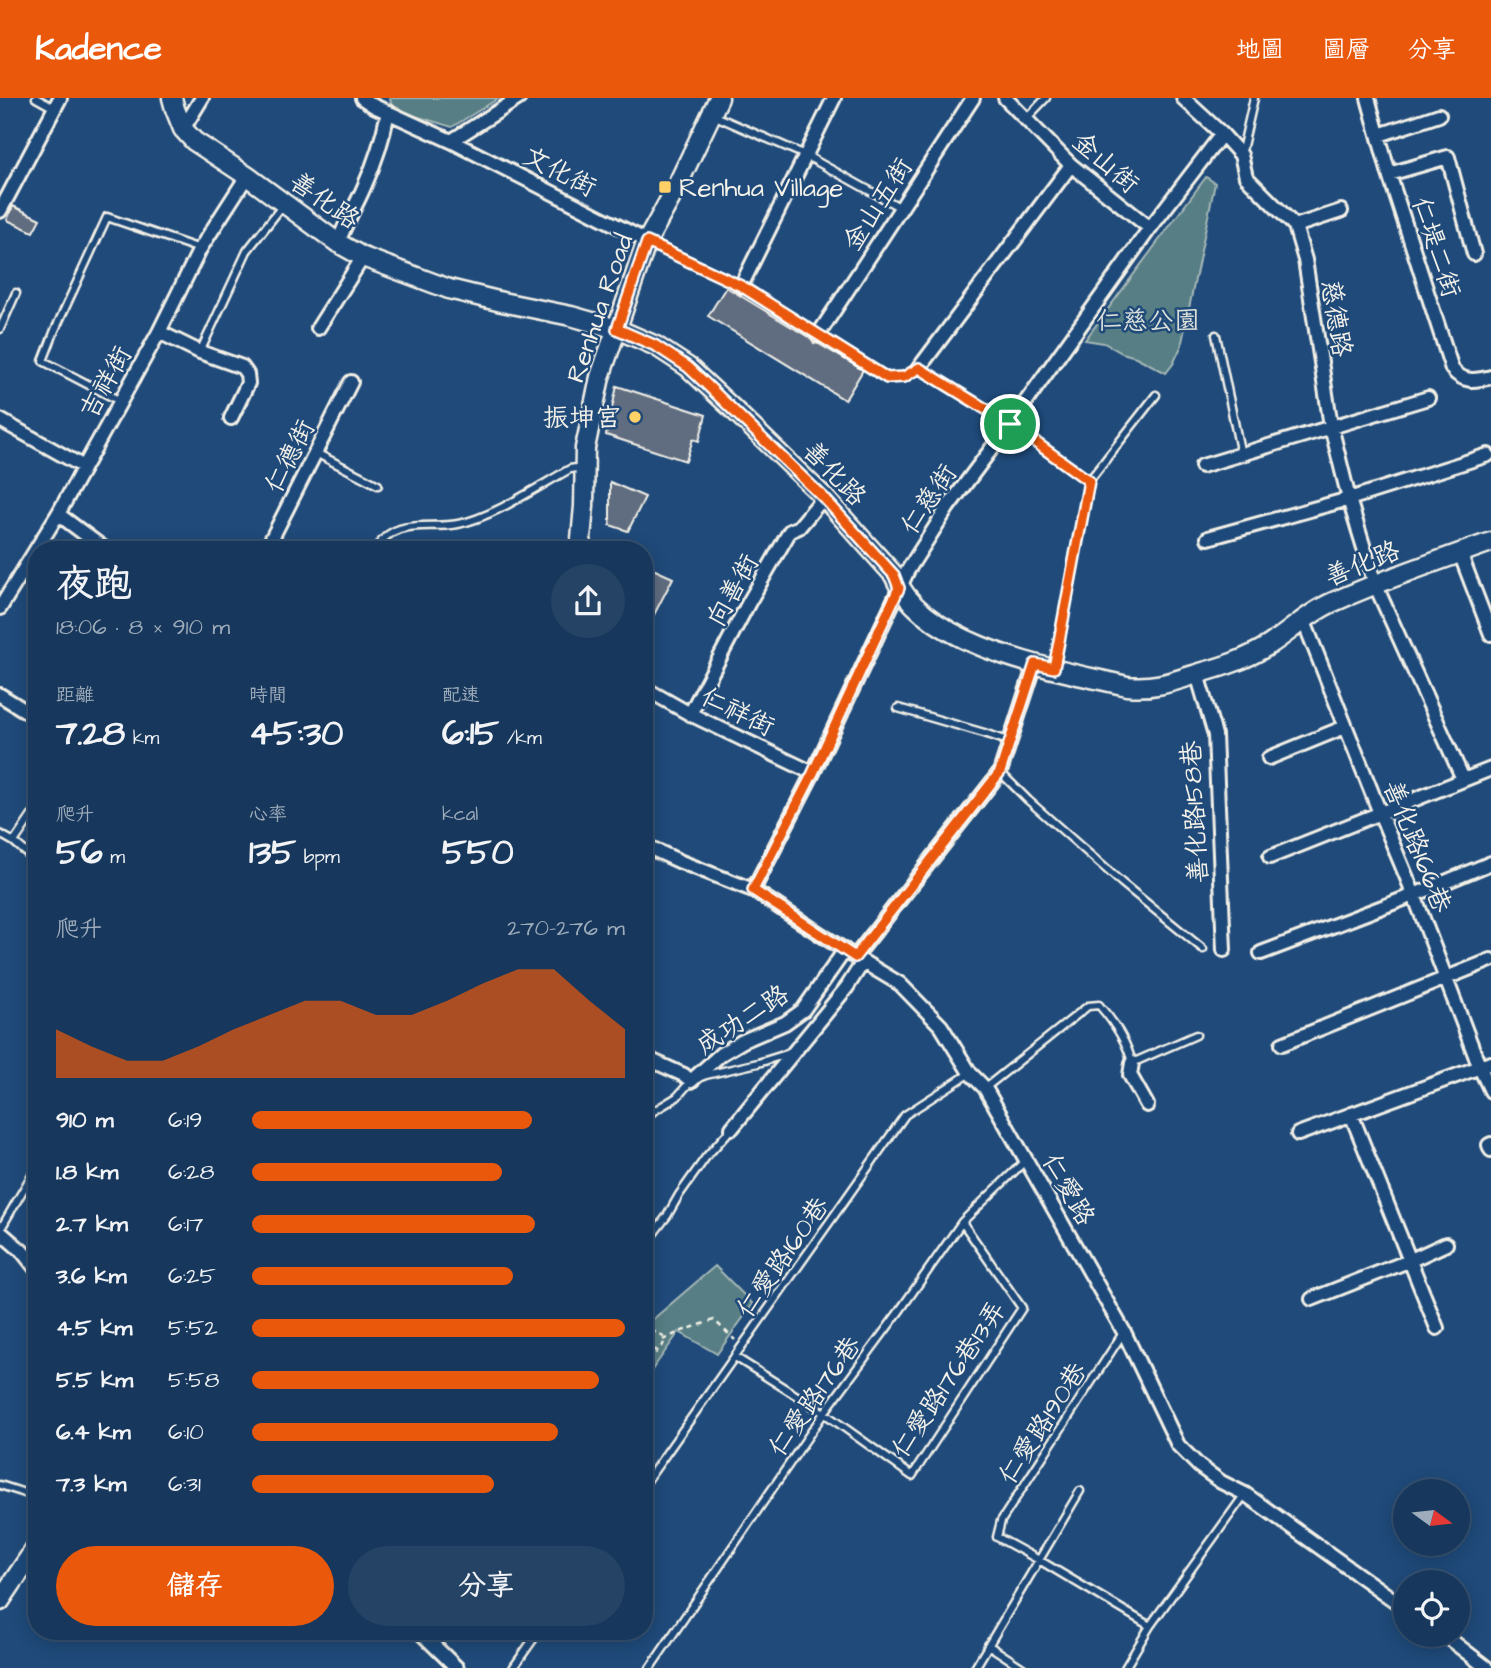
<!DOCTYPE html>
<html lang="zh-TW">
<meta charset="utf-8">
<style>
:root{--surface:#17385c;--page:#244365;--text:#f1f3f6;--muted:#9eacbb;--line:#365272;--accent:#ea580c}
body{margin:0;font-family:"Architects Daughter","LXGW WenKai TC",sans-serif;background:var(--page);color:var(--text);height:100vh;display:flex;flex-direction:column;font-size:26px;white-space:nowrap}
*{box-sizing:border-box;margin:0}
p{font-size:23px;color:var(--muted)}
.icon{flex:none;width:38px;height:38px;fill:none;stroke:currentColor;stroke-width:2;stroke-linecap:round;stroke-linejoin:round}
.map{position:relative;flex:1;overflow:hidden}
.sheet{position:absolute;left:28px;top:443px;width:625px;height:1099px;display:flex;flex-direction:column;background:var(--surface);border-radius:28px;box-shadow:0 4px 18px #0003,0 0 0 2px var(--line)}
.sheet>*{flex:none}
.needle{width:46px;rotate:105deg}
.tools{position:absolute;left:1393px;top:1381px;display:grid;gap:14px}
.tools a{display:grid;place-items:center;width:77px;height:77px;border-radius:50%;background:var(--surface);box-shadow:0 4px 18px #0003,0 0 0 2px var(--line);font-size:35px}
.pin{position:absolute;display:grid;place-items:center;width:60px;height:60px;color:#fff;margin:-30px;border:4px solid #fff;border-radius:50%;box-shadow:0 2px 7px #0007}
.round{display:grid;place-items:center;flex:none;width:74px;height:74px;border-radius:37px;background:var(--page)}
.summary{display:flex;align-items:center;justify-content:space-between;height:119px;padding:0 28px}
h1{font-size:38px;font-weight:700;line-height:52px}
.stats{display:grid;grid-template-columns:repeat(3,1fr);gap:10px;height:119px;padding:7px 28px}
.stats div{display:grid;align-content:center}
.stats b{font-size:35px;font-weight:700}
.stats small{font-size:19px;font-weight:400}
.stats p{font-size:19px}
.chart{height:196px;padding:14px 28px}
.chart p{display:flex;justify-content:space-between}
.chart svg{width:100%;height:126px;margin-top:7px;fill:var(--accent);opacity:.7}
.button{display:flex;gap:14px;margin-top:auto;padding:14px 28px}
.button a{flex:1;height:80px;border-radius:42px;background:var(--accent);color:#fff;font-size:28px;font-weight:700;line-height:80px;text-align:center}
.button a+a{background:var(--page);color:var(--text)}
ul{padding:0 28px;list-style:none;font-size:23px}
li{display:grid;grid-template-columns:112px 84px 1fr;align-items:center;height:52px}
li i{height:18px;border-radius:9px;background:var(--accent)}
header{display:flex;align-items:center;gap:42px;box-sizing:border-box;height:98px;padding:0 35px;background:var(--accent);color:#fff}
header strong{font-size:33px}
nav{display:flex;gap:38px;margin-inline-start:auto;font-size:24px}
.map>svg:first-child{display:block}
</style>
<header>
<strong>Kadence</strong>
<nav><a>地圖</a><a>圖層</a><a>分享</a></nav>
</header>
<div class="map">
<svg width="1491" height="1570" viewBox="0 0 1491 1570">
<rect width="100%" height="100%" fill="#1f4a7a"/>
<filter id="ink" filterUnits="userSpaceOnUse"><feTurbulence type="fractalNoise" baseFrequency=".0143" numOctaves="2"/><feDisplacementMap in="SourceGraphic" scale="14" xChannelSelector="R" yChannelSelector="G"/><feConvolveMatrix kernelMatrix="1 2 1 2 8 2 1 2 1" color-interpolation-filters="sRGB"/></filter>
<g filter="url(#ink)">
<!-- green -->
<path fill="#577e84" stroke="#a6b8b6" stroke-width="2" d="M390,0h109l-47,29 -60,-18z
M1206,79l9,6 -34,164 -8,17 -7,9 -30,-16 -14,-4 -18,-10 -19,-3z
M715,1168l38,38 -36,50 -38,-22 -35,49v-54z"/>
<!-- building -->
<path fill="#616d80" stroke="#f4f1e8" stroke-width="2" d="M13,108l27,13 -7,13 -26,-12z
M726,189l84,51 4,5 5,1 44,26 -18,30 -137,-84z
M617,288l89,29 -7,26 -6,-2 -7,22 -80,-26z
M610,384l35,15 -17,34 -18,-6z
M644,467l29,13 -29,56z"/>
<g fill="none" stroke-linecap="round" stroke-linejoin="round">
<!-- lane casing -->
<g stroke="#f4f1e8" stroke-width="11">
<path id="lane" d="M36,0l18,10
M713,17l92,40 96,53
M1026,21l20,-21
M1241,57l13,-57
M649,144l92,44 146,92 17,-1 15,-9 91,56 79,57 -35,187
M0,231l16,-36
M1216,237l25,120
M200,254l47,-101 36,-46
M120,303l-77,-40 12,-31 52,-113 93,32
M316,355l62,32
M1089,383l67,-86
M376,452c17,-34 52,-20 82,-26 34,-6 81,-38 112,-55l12,-2
M898,610l86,25 27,9
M1000,674l28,28 94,83 81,66
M0,736l14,8 23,20
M14,744l23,-34
M644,766l9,-15
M985,990l103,-82 11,-1c14,16 28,37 33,58l64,-28
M644,1019l33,-20 14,-16 15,-6 52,-12 32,-10
M0,1132l37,-64
M644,1148l23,-30 12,-21 27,-38 26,-29
M1123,1235l-122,188 -4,16 42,23 111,66
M735,1259l89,56 88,63 110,-168 -60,-86
M0,1387l37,12
M644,1387l261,-370 65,-42
M988,1547l35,23
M513,1570l26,-37
M650,1570l174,-255 74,-100 64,-91 64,-62
M975,1570l105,-177
M1125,1570l25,-42 95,-132"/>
</g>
<!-- street casing -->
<g stroke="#f4f1e8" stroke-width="18">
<path id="street" d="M362,0l12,8 77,35 196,100
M1005,0l66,67 79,63
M1183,0l39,36 19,21 5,22 49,49 10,34 26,166 18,73 26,85 88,195
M1368,0l21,76 63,195c11,14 23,12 39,8
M183,31l19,-31
M1379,37l60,-20
M451,43l68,-43
M1389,76l59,-17 26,97
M0,113l60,-113
M1295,128l46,-15
M338,145c7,-20 18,-37 26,-56 11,-24 19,-49 24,-75
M741,188l93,-188
M318,230l45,-71
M159,234l41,20 42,15 5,7 1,9 -17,35
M818,237l155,-237
M919,270l152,-203
M0,322l84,47
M1202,368l226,-68
M58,416l48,36
M1208,440l141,-39 139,-44
M266,452l85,-168
M1460,455l31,81
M0,510l58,-94 101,-182 41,-83 47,-73
M1303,521l77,194 34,82 66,173 11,23
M1197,576l18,61 9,215
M644,590l46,26 123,59
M0,597l37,23
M690,616l59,-112 41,-71 9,-4 25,-30
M1269,660l76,-31
M644,747l37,17 72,28 102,67 45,27 41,42 29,47 15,15 139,244 54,113 21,21 22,16 24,12 160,114
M1270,759l221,-88
M753,792l60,-117 95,-203 40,-63 62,-83 140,-196 72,-94
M1261,855l153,-58 77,-32
M855,859l145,-185 35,-108
M1282,946l209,-84
M644,959l40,18 7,6 30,-27 22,-13 42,-18 18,-13 42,-60
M1132,965l-2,12 17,30
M1351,1016l86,214
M732,1030l115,-141 16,-25
M1298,1036l193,-71
M1491,1046l-2,1 2,5
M0,1134l22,19 15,19
M1312,1201l99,-39 35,-16
M419,1533l38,37
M1443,1536l44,34"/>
</g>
<!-- secondary casing -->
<g stroke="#f4f1e8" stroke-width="23">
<path id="secondary" d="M172,0l3,11 8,20 11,12 53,35 91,67 25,14 86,32 53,13 69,14 46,13 39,17 32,21 44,41 92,89 70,78c29,73 165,95 233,111 28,3 47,-5 73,-13 25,-7 47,-14 69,-28 22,-14 38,-31 62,-42 52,-23 106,-42 160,-61
M580,452l4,-44 1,-58 15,-71 47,-136 27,-49 45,-94
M0,1503l37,-55"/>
</g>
<!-- path -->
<path stroke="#f4f1e8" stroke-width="2.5" stroke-dasharray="5 5" stroke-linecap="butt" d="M646 1243a9 9 0 1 1 18 0a9 9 0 1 1-18 0Z
M663,1242l16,-8 35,-12 21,20
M644,1272l14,-20"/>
<!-- lane -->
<use href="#lane" stroke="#1f4a7a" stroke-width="6"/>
<!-- street -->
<use href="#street" stroke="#1f4a7a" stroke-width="12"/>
<!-- secondary -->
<use href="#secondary" stroke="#1f4a7a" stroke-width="18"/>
</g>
</g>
<g fill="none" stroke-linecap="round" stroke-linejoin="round" filter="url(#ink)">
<!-- route casing -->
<g stroke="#fff" stroke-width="14">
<path id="route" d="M647,144l94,44 146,92 17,-1 15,-9 91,56 79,57 -35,187 -19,-4 -35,108 -145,185 -102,-67 60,-117 86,-185 -5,-13 -70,-77 -118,-114 -18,-17 -32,-21 -39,-17z"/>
</g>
<!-- route -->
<use href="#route" stroke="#ea580c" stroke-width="9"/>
</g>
<!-- markers -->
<g fill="#ffd166" stroke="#1f4a7a" stroke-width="2.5">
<rect x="658" y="82" width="14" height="14" rx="3.5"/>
<circle cx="635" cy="319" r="7"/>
</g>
<g text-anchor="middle" stroke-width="5" stroke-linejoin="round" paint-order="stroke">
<!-- street labels -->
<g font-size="26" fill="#f4f1e8" stroke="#1f4a7a">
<text transform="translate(1106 64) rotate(41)" y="9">金山街</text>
<text transform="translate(560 73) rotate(27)" y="9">文化街</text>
<text transform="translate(325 102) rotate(35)" y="9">善化路</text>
<text transform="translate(877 106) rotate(-57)" y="9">金山五街</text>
<text transform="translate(1437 149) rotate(72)" y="9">仁堤二街</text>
<text transform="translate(599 210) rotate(-71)" y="9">Renhua Road</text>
<text transform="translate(1337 220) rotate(81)" y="9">慈德路</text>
<text transform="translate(105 284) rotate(-61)" y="9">吉祥街</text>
<text transform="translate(289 358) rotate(-63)" y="9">仁德街</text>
<text transform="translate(835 375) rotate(46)" y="9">善化路</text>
<text transform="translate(928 401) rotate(-56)" y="9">仁慈街</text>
<text transform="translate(1362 465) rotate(-22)" y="9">善化路</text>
<text transform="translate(732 492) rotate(-61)" y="9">向善街</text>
<text transform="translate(738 613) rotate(26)" y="9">仁祥街</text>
<text transform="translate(1194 714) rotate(-93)" y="9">善化路158巷</text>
<text transform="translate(1418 748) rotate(68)" y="9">善化路166巷</text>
<text transform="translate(742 921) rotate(-33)" y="9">成功二路</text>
<text transform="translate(1069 1091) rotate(60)" y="9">仁愛路</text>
<text transform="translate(782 1159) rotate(-55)" y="9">仁愛路160巷</text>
<text transform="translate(948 1281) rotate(-56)" y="9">仁愛路176巷13弄</text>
<text transform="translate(814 1298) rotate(-55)" y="9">仁愛路176巷</text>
<text transform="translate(1042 1325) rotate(-57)" y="9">仁愛路190巷</text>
</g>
<!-- poi labels -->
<g font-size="26" fill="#f4f1e8" stroke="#1f4a7a" text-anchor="start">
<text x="679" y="98">Renhua Village</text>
<text x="621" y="328" text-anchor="end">振坤宮</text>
</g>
<!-- park labels -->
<g font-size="26" fill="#dce0d9" stroke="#1f4a7a">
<text x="1148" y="231">仁慈公園</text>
</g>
</g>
</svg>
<div class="tools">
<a><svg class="needle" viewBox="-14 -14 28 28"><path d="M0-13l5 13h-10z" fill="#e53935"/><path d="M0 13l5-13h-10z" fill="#9eacbb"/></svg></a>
<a><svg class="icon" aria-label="locate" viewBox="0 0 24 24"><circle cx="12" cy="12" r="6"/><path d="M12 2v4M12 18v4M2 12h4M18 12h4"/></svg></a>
</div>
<div class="pin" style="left:1010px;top:326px;background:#1e9e55"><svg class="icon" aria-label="arrive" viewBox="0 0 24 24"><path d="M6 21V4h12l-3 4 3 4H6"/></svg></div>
<section class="sheet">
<div class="summary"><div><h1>夜跑</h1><p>18:06 · 8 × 910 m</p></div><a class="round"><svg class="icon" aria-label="share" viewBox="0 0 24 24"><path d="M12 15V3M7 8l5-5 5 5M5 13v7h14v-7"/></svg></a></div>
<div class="stats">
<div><p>距離</p><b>7.28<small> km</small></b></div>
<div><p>時間</p><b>45:30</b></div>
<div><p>配速</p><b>6:15<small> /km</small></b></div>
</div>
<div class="stats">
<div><p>爬升</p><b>56<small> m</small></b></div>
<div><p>心率</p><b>135<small> bpm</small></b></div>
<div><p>kcal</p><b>550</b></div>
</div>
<div class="chart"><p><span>爬升</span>270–276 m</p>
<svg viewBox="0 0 160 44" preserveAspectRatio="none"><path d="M0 44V27L10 33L20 38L30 38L40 33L50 27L60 22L70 17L80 17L90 22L100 22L110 17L120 11L130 6L140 6L150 17L160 27V44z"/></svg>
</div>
<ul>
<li><b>910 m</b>6:19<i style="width:75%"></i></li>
<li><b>1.8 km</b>6:28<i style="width:67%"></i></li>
<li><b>2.7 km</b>6:17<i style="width:76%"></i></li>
<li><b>3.6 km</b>6:25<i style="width:70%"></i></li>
<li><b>4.5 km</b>5:52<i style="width:100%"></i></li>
<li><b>5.5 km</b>5:58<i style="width:93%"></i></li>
<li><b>6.4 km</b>6:10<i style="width:82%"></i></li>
<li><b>7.3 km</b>6:31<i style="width:65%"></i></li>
</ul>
<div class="button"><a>儲存</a><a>分享</a></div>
</section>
</div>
